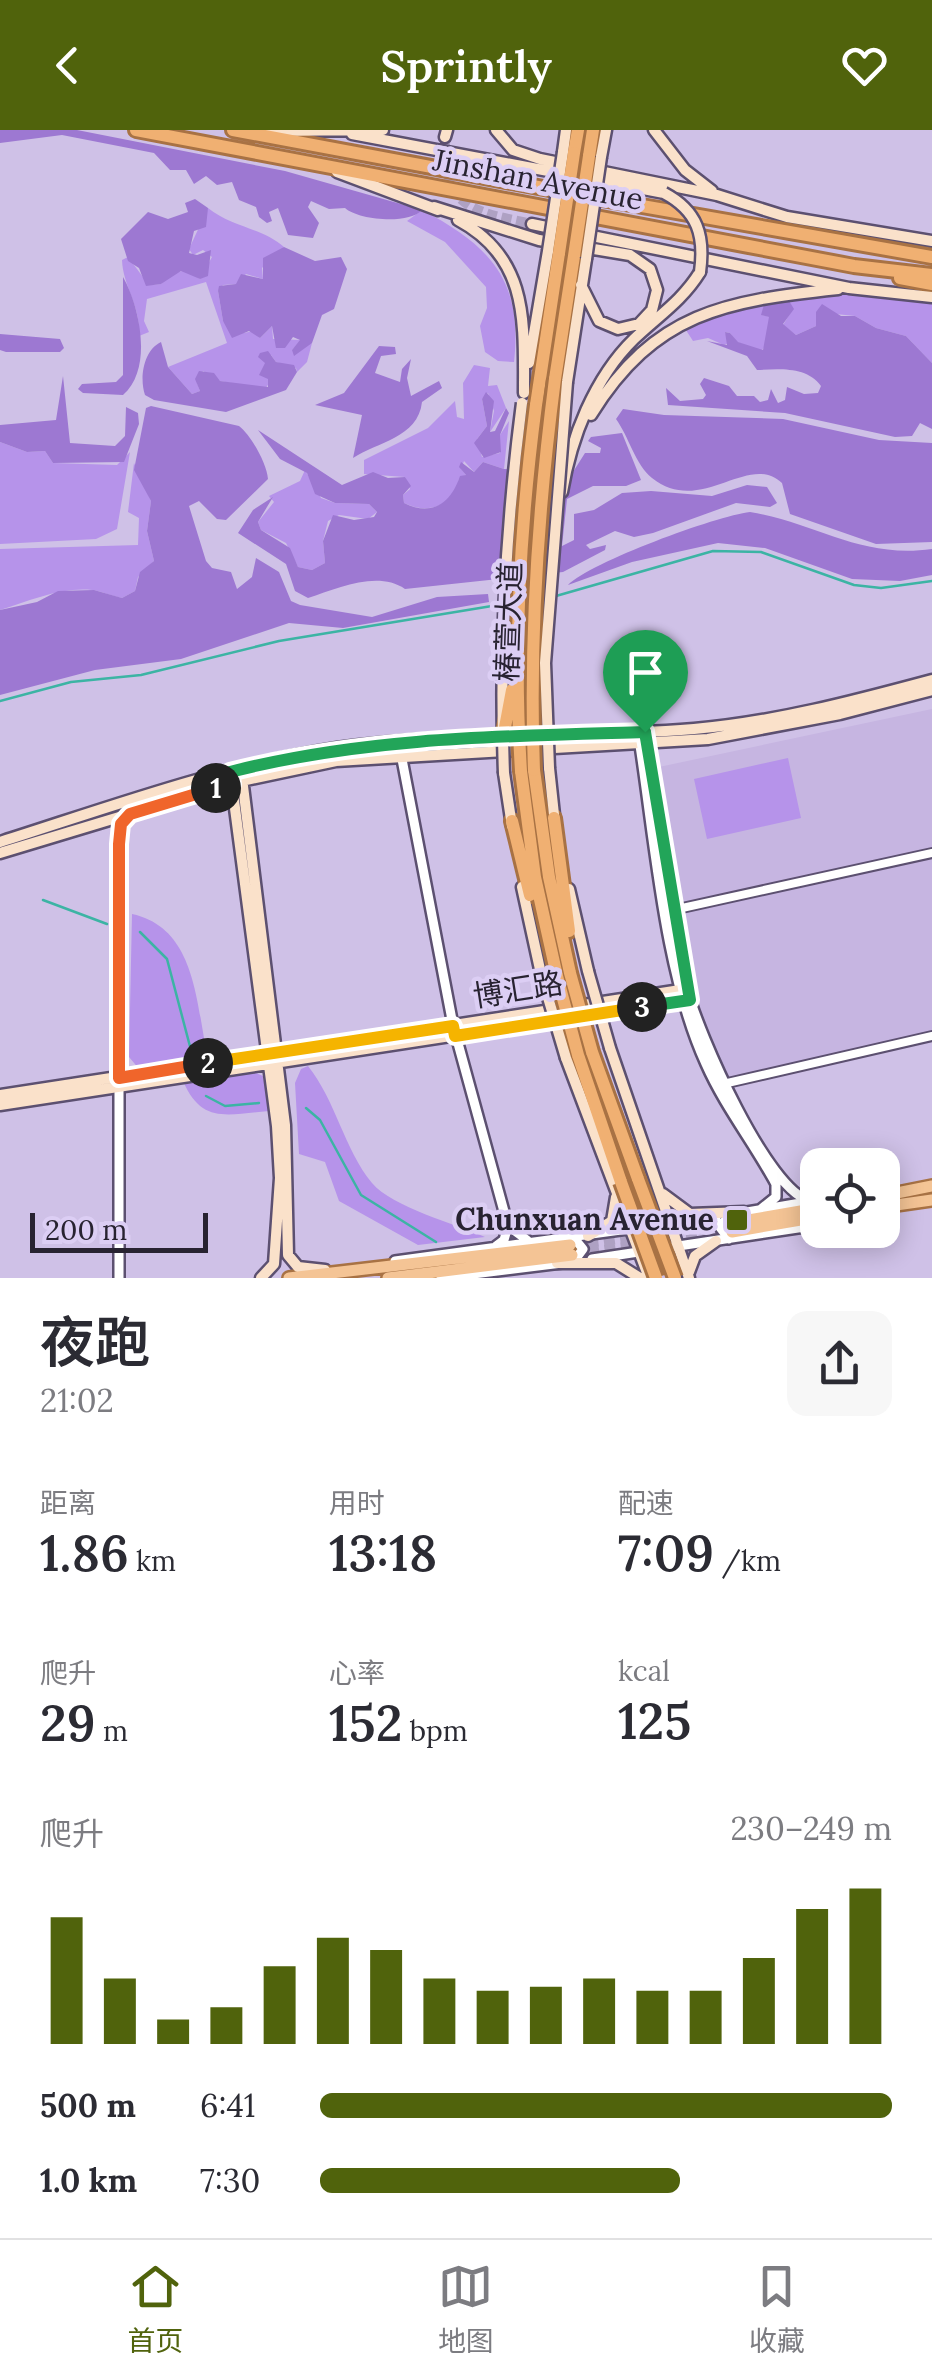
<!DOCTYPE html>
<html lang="zh">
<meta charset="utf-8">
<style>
:root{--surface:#fff;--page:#f7f7f7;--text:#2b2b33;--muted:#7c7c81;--line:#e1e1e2;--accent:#50630c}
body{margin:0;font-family:Lora,"Noto Sans SC",serif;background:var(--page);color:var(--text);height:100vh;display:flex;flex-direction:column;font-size:38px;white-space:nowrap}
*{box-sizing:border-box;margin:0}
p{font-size:32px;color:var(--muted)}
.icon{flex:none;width:55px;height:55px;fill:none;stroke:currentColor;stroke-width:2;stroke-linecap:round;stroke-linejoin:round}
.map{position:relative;height:1148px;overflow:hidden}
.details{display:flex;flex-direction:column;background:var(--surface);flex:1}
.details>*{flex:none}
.controls{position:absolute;left:800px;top:1018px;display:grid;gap:20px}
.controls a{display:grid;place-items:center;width:100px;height:100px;border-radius:20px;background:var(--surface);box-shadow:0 5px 25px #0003;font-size:50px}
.scale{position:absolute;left:30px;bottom:25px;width:178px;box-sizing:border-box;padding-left:10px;border:5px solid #282331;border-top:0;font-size:28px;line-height:35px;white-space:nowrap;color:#282331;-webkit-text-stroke:8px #dccef4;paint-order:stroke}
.pin{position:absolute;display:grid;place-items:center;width:85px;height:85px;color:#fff;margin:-102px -42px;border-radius:50% 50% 50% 0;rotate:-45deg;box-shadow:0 0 10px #0007}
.pin .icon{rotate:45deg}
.km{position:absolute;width:50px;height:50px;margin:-25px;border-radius:50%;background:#222;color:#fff;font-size:28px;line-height:50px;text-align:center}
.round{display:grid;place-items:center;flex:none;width:105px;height:105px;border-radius:20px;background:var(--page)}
.headline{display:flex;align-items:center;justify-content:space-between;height:170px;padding:0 40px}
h1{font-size:55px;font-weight:600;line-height:75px}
.figures{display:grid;grid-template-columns:repeat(3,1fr);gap:15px;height:170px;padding:10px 40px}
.figures div{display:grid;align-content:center}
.figures b{font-size:50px;font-weight:600}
.figures small{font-size:28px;font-weight:400}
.figures p{font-size:28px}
.chart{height:280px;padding:20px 40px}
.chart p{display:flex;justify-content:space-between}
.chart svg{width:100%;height:180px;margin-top:10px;stroke:var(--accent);stroke-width:6}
ul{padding:0 40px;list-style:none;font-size:32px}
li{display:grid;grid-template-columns:160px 120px 1fr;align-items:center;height:75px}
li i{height:25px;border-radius:12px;background:var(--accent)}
header{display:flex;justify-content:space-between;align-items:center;height:130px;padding:0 40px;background:var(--accent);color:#fff;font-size:45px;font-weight:600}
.menu{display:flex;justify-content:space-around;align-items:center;height:140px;border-top:2px solid var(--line);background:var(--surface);font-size:28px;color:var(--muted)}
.menu a{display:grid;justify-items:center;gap:5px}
.menu .active{color:var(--accent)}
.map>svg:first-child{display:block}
</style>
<header><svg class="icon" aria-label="back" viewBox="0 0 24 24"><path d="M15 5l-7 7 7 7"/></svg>Sprintly<svg class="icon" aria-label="heart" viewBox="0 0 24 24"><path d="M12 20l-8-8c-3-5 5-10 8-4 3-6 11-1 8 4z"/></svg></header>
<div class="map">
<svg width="932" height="1148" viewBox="0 0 932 1148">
<rect width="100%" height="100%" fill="#cfc1e7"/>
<!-- built -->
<path fill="#c6b5e1" d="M932,579v324l-201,45 -6,-4 -27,-70 -34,-168 -5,-69z"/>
<!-- green -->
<path fill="#b693ea" d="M208,78c23,19 55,20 76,39l-22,21 1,11 -17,-5 -9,10 -14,1 -5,6 5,30 21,12 9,-2 7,7 12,-12 1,13 28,1 -9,10 20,-7 -5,19 -10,10 -1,-4 -20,-6 -5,-7 -7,14 6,13 -5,7 -45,-8 -17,-10 -6,12 3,8 -8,3 -24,-27 59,-24 -21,-61 -59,17 -3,22 5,11 -10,4c2,-30 -16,-49 -17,-76l6,-3 21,28 12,-1 8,-9 16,-5 15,9 12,-22 -9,-7 -10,5 -4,-6z
M422,80c69,36 101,71 92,152l-16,-1 -13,-9 -5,-26 7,-18 -1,-21 -41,-45 -38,-21z
M851,164l81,9v60l-26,-27 -30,-8 -21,-12 -39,-4v14l-20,9 -13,-10 10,-16 -5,-10z
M765,171l-3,14 8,2c2,9 -2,29 -9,34l-24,-9 -7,-9 -5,-1 4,11 -5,2 -16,-7 -15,3 -9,-14z
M474,235l16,3 -2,18 9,-1 9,23 -16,24 4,-21 -6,-18 -6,6 5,27 -10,13 5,18 18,-4v-18l9,-14 -5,48 -21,-7 -9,10 -10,-11 -3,8 5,6 -7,4c-6,27 -30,36 -55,24l-1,-8 7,-6 -5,-12 -41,-3v-14l64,-32 27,-27 2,16 7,2 -1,-36z
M0,312l27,10 18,-1 8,12 64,2 13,-13 -13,77 -21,10 -96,5z
M134,333l17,38 -4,30 7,30 -16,16 -3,14 -13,7c-11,-2 -20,-7 -30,-8 -32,-3 -62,11 -92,20v-61l138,-4 1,-27 -11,-6z
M305,340l16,28 14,5 34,1 8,8 -9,7 -29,-4 -11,6 -5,20 2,22 -13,7 -14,-3 -12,-24 -25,-13 -3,-8 16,-20 -5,-6 31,-15z
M788,628l13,60 -94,21 -13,-60z
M132,784c65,14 64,91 76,145l-68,11 -11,-13z
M308,936c28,35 36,83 64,117 20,24 84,41 113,54l-67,8 -79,-44 -14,-39 -26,-8 -4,-71 6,-14z
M256,943l7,3 6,35c-41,3 -67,14 -86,-30z"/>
<!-- forest -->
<path fill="#9d78d2" d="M0,0h77l208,41 137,39c-13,15 -64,10 -77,-2l-16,1 -18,-8 -3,6 11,16 -6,15 -25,-3 -10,-27 -9,4 3,9 -5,2 -8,-6 -3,-10 -17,-7 -7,-18 -15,3 -11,-9 -12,8 -8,-14h-16l-16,-17 -92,-18 -62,8z
M195,69l13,9 -2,19 -12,4 -5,22 8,2 14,-5 -3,26 -8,3 -19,-8 -20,13 -15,2 -7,-18 -11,-7 -7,-22 27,-27 20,7 20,-7 -3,-9z
M284,117l31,14 26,-4 6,12 -13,40 -12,6 -10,28 -18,13 -2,-6 8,-10 -7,-3 -8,11h-9l-4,-22 -12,12 -11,-7 -17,7 -9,-17 -5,-30 1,-5 17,-2 5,-10 22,5v-21z
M123,147c16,28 31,91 0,118l-40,-2 -5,-4 4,-5 34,-2 7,-7z
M788,169l6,10 -11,15 13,11 20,-9v-14l6,-8 19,12h14l21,12 30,8 26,27v66l-12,-6 -8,13 -17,1 -110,-24 -117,-8 -2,-17 14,13 23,-2 3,-4 -6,-11 4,-6 25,8 8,10h17l6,6 8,-2 3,-11 7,14 7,-3 2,-13 17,7 14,-1 3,-7c-14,-20 -43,-17 -64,-16l-10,-14 -40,-15 20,4 -2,-13 5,1 8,9 25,8 6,-33 -8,-2 4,-14z
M0,204l60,5 4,9 -4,4h-54l-6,-2z
M161,212l7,25 24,27 8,-3 -5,-12 4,-8 15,2 6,8 48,6v-8l-9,-4 6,-12 -7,-6 2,-4 8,-2 8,11 18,3 3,7 -11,18 -60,22 -72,-12 -9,-5c-6,-18 -1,-45 16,-53z
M379,216l16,1 1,7 -15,2 -6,17 25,9 2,-13 9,-10 -4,19 4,18 28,-15 3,7 -20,14c-4,36 -45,40 -69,56l9,-43 -47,-10 29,-12z
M63,246l7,67 45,3 10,-10 1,-29 12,6 1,11 -15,38 -71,1 -8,-12 -18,1 -27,-10v-17l56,-5z
M486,262l8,9 -4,31 5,-1 11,-23 3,5 -9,22 1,17 -17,6 -10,-15 13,-17 -5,-27z
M151,276l88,20c12,9 28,38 29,53l-42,41 -9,-1 -18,-18 -10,5 17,55 6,7 19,4 6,17 15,-12 4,-19 23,14 12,29 9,4 72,12 65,-20 51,-3 1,8 -146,26 -54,-5 -108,36 -86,11 -95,25v-85l37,-8 21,-11 36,-1 28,8 13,-7 5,-19 14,-11 -7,-30 4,-30 -17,-31 12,-62z
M623,279l41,6 119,4 96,21 53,3v99l-56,2 -86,-30 -8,-31c-34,-32 -81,34 -130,-5 -17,-14 -23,-41 -36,-59z
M258,300l84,55 31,-13 15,6 17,-1 6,9 -8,9 1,8c28,14 47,0 56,-27l6,-1 -7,-8 2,-5 13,10 9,-10 21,7 69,3 12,-19h15l1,-5 -13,-7 3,-4 31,-4 19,47 -15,6h-33l-26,13 -5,47 12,-6v-26l20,-4 28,-17 29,-2 61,5 35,-11 20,2 10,16 -7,4 -34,-4 -83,30 -19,4 -19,-6 -29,14 4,4 16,-4 -1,5 -42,22 -158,17c-28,-19 -68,0 -97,9l-13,-7 -9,-27 -48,-31 15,-23 20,-13 -15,25 3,8 29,18 8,19 14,3 13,-7 -2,-22 10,-26 21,5 20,-3 3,-5 -8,-8 -34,-1 -20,-9 -8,-21 -27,-14z
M750,382c67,11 110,47 182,37v26l-32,6 -48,-2 -87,-31 -47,-5 -86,19 -64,23c23,-23 148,-69 182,-73z"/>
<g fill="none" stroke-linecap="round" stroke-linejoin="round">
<!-- stream -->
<path stroke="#3cb4a4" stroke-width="2.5" d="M556,466l157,-45 48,1 93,33 27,3 51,-7
M0,571l71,-19 70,-7 138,-34 219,-36
M43,770l64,24
M140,802l27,27 25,95
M206,966l19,10 34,-3
M306,978l14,12 41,75 75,47"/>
<!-- secondary-tunnel -->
<path stroke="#aea1c3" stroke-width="10" stroke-dasharray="10 5" stroke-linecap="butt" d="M445,13c-1,66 30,69 87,81"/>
<!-- primary-tunnel -->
<path stroke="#aea1c3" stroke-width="11" stroke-dasharray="11 5.5" stroke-linecap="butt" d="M571,1115l155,-21
M572,1125l159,-23"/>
<!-- minor casing -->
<g stroke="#5c5070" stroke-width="12">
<path id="minor" d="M673,780l259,-57
M723,954l209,-48"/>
</g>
<!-- tertiary casing -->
<g stroke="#5c5070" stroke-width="14">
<path id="tertiary" d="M646,607l41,252c11,43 81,204 124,212
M639,609c16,102 25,233 67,325 19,43 48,79 70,120v13l-15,12
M401,624l52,271 55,201
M741,1083l77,-13
M574,1108l9,11 -9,12
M729,1109l-10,-13 14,-12
M496,1116l8,-6 4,-14 19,14
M592,1129l226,-34
M395,1131l321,-44
M119,1148v-434l2,-20 9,-10
M441,1148l121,-15"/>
</g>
<!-- secondary casing -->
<g stroke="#5c5070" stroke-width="15">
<path id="secondary" d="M496,0l17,20 27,9 177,36 70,22 145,24
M654,0l31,40 27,21
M264,1l119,-1
M352,4l212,40
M445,7l2,-7
M563,22l3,-22
M601,27l5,-27
M337,42l101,38
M591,49l73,14
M434,77l105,33 91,15 20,14 7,21 -5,20 -13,14 -21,5 -19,-8 -18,-36
M458,90c71,38 66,102 66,173
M532,94l24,5
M582,104l267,54 83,9
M529,233l19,-112
M567,252l19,-123
M591,285c64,-103 134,-114 247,-126
M562,362c9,-54 32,-114 72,-153 24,-23 48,-38 66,-67
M549,638l6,56
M504,643l8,53
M231,648l46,348 3,52 -6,86 -13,14
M242,648l43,347 3,130 10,12 27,3
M0,712c110,-35 223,-76 337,-94 118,-17 238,-9 357,-19 81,-7 160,-28 238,-49
M0,723l232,-70 104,-22 372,-22 132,-25 92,-24
M522,757l19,87
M569,759l19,82
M579,887l111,-17
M610,918l79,230
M566,928l83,220
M0,965l687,-106
M0,975l562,-86
M663,1064l27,20 54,-2
M588,1106l24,-15 4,-24
M557,1133h59l24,15
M689,1142l6,-16 21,-15"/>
</g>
<!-- primary casing -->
<g stroke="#a87244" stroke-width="16">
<path id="primary" d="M882,1066l50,-10
M882,1077l50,-7
M731,1093l87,-15
M732,1102l86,-15
M289,1148l281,-33
M388,1148l184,-23"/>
</g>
<!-- trunk casing -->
<g stroke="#a87244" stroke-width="18">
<path id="trunk" d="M136,0l718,136 78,9
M233,0l332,62
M574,23l4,-23
M589,26l4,-26
M585,66l347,61
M900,148l32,6
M555,249l19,-123
M536,275l23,-152
M536,554l10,43
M534,640l15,107 21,96
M521,641l14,106 22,99
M554,688l15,113
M512,691l18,74
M592,922l46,127
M578,925l43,127"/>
</g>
<!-- minor -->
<use href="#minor" stroke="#fff" stroke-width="8"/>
<!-- tertiary -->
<use href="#tertiary" stroke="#fff" stroke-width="9"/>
<!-- secondary -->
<use href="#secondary" stroke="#fae1ca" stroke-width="10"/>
<!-- primary -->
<use href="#primary" stroke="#f4c495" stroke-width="11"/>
<!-- trunk -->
<use href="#trunk" stroke="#f0b072" stroke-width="12"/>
<!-- secondary-bridge casing -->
<g stroke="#5c5070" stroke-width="15" stroke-linecap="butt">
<path id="secondary-bridge" d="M664,63c34,18 41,43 36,79
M548,121l15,-99
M586,129l15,-102
M549,638l-4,-105 22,-281
M504,643c-5,-125 2,-247 18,-370
M588,841l22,77
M541,844l25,84"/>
</g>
<!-- trunk-bridge casing -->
<g stroke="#a87244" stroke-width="18" stroke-linecap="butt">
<path id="trunk-bridge" d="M559,123l15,-100
M574,126l15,-100
M503,608l9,-48
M534,640c-5,-131 4,-261 21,-391
M521,641c-8,-122 -1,-245 15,-366
M570,843l22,79
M557,846l21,79
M638,1049l37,99
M621,1052l35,96"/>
</g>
<!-- secondary-bridge -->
<use href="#secondary-bridge" stroke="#fae1ca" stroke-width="10"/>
<!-- trunk-bridge -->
<use href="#trunk-bridge" stroke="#f0b072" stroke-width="12"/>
</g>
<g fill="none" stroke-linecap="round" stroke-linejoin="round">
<!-- split-1 casing -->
<g stroke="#fff" stroke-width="20">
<path id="split-1" d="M216,658l16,-4 -2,-12c136,-35 275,-36 415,-40"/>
</g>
<!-- split-2 casing -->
<g stroke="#fff" stroke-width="20">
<path id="split-2" d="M208,933l-89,15v-234l2,-20 9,-10 86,-26"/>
</g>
<!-- split-3 casing -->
<g stroke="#fff" stroke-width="20">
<path id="split-3" d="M208,933l245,-37 2,10 187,-29"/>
</g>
<!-- split-4 casing -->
<g stroke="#fff" stroke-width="20">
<path id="split-4" d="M642,877l48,-7 -45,-268"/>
</g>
<!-- split-1 -->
<use href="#split-1" stroke="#22a559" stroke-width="12"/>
<!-- split-2 -->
<use href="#split-2" stroke="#f0652b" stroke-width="12"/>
<!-- split-3 -->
<use href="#split-3" stroke="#f5b400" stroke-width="12"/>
<!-- split-4 -->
<use href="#split-4" stroke="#22a559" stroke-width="12"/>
</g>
<!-- markers -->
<rect fill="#50630c" stroke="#dccef4" stroke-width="4" x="725" y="1078" width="24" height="24" rx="5"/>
<g text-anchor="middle" stroke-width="9" stroke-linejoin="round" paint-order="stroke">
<!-- street labels -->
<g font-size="30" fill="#282331" stroke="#dccef4">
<text transform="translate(538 50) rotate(11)" y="10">Jinshan Avenue</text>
<text transform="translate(509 492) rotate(-88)" y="10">椿萱大道</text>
<text transform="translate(518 860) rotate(-9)" y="10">博汇路</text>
</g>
<!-- poi labels -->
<g font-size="30" font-weight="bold" fill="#282331" stroke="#dccef4" text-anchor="end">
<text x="714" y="1100">Chunxuan Avenue</text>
</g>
</g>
</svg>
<div class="controls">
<a><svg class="icon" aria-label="locate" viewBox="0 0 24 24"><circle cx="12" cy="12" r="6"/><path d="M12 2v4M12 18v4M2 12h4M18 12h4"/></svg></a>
</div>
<div class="scale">200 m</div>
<div class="pin" style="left:645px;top:602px;background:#1e9e55"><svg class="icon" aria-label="arrive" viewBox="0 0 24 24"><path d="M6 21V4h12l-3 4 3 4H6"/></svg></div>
<b class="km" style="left:216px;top:658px">1</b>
<b class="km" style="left:208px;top:933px">2</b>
<b class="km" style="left:642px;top:877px">3</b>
</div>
<section class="details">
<div class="headline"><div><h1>夜跑</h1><p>21:02</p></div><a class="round"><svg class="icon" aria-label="share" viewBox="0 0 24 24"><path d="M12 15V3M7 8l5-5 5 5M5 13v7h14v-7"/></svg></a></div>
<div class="figures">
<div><p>距离</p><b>1.86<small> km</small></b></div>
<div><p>用时</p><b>13:18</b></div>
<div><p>配速</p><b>7:09<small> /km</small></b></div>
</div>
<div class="figures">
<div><p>爬升</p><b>29<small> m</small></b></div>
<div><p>心率</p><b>152<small> bpm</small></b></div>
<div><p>kcal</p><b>125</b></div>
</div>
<div class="chart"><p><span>爬升</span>230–249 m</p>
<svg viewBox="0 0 160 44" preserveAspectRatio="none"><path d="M5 44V13M15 44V28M25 44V38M35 44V35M45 44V25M55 44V18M65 44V21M75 44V28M85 44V31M95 44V30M105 44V28M115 44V31M125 44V31M135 44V23M145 44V11M155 44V6"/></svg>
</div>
<ul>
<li><b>500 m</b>6:41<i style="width:100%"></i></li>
<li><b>1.0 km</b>7:30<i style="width:63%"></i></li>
</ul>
</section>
<nav class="menu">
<a class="active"><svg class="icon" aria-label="home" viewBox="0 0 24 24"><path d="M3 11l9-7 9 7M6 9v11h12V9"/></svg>首页</a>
<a><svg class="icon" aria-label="map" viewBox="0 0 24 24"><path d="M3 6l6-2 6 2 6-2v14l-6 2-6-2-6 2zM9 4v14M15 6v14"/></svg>地图</a>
<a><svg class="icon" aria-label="saved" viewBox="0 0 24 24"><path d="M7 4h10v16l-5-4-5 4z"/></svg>收藏</a>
</nav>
